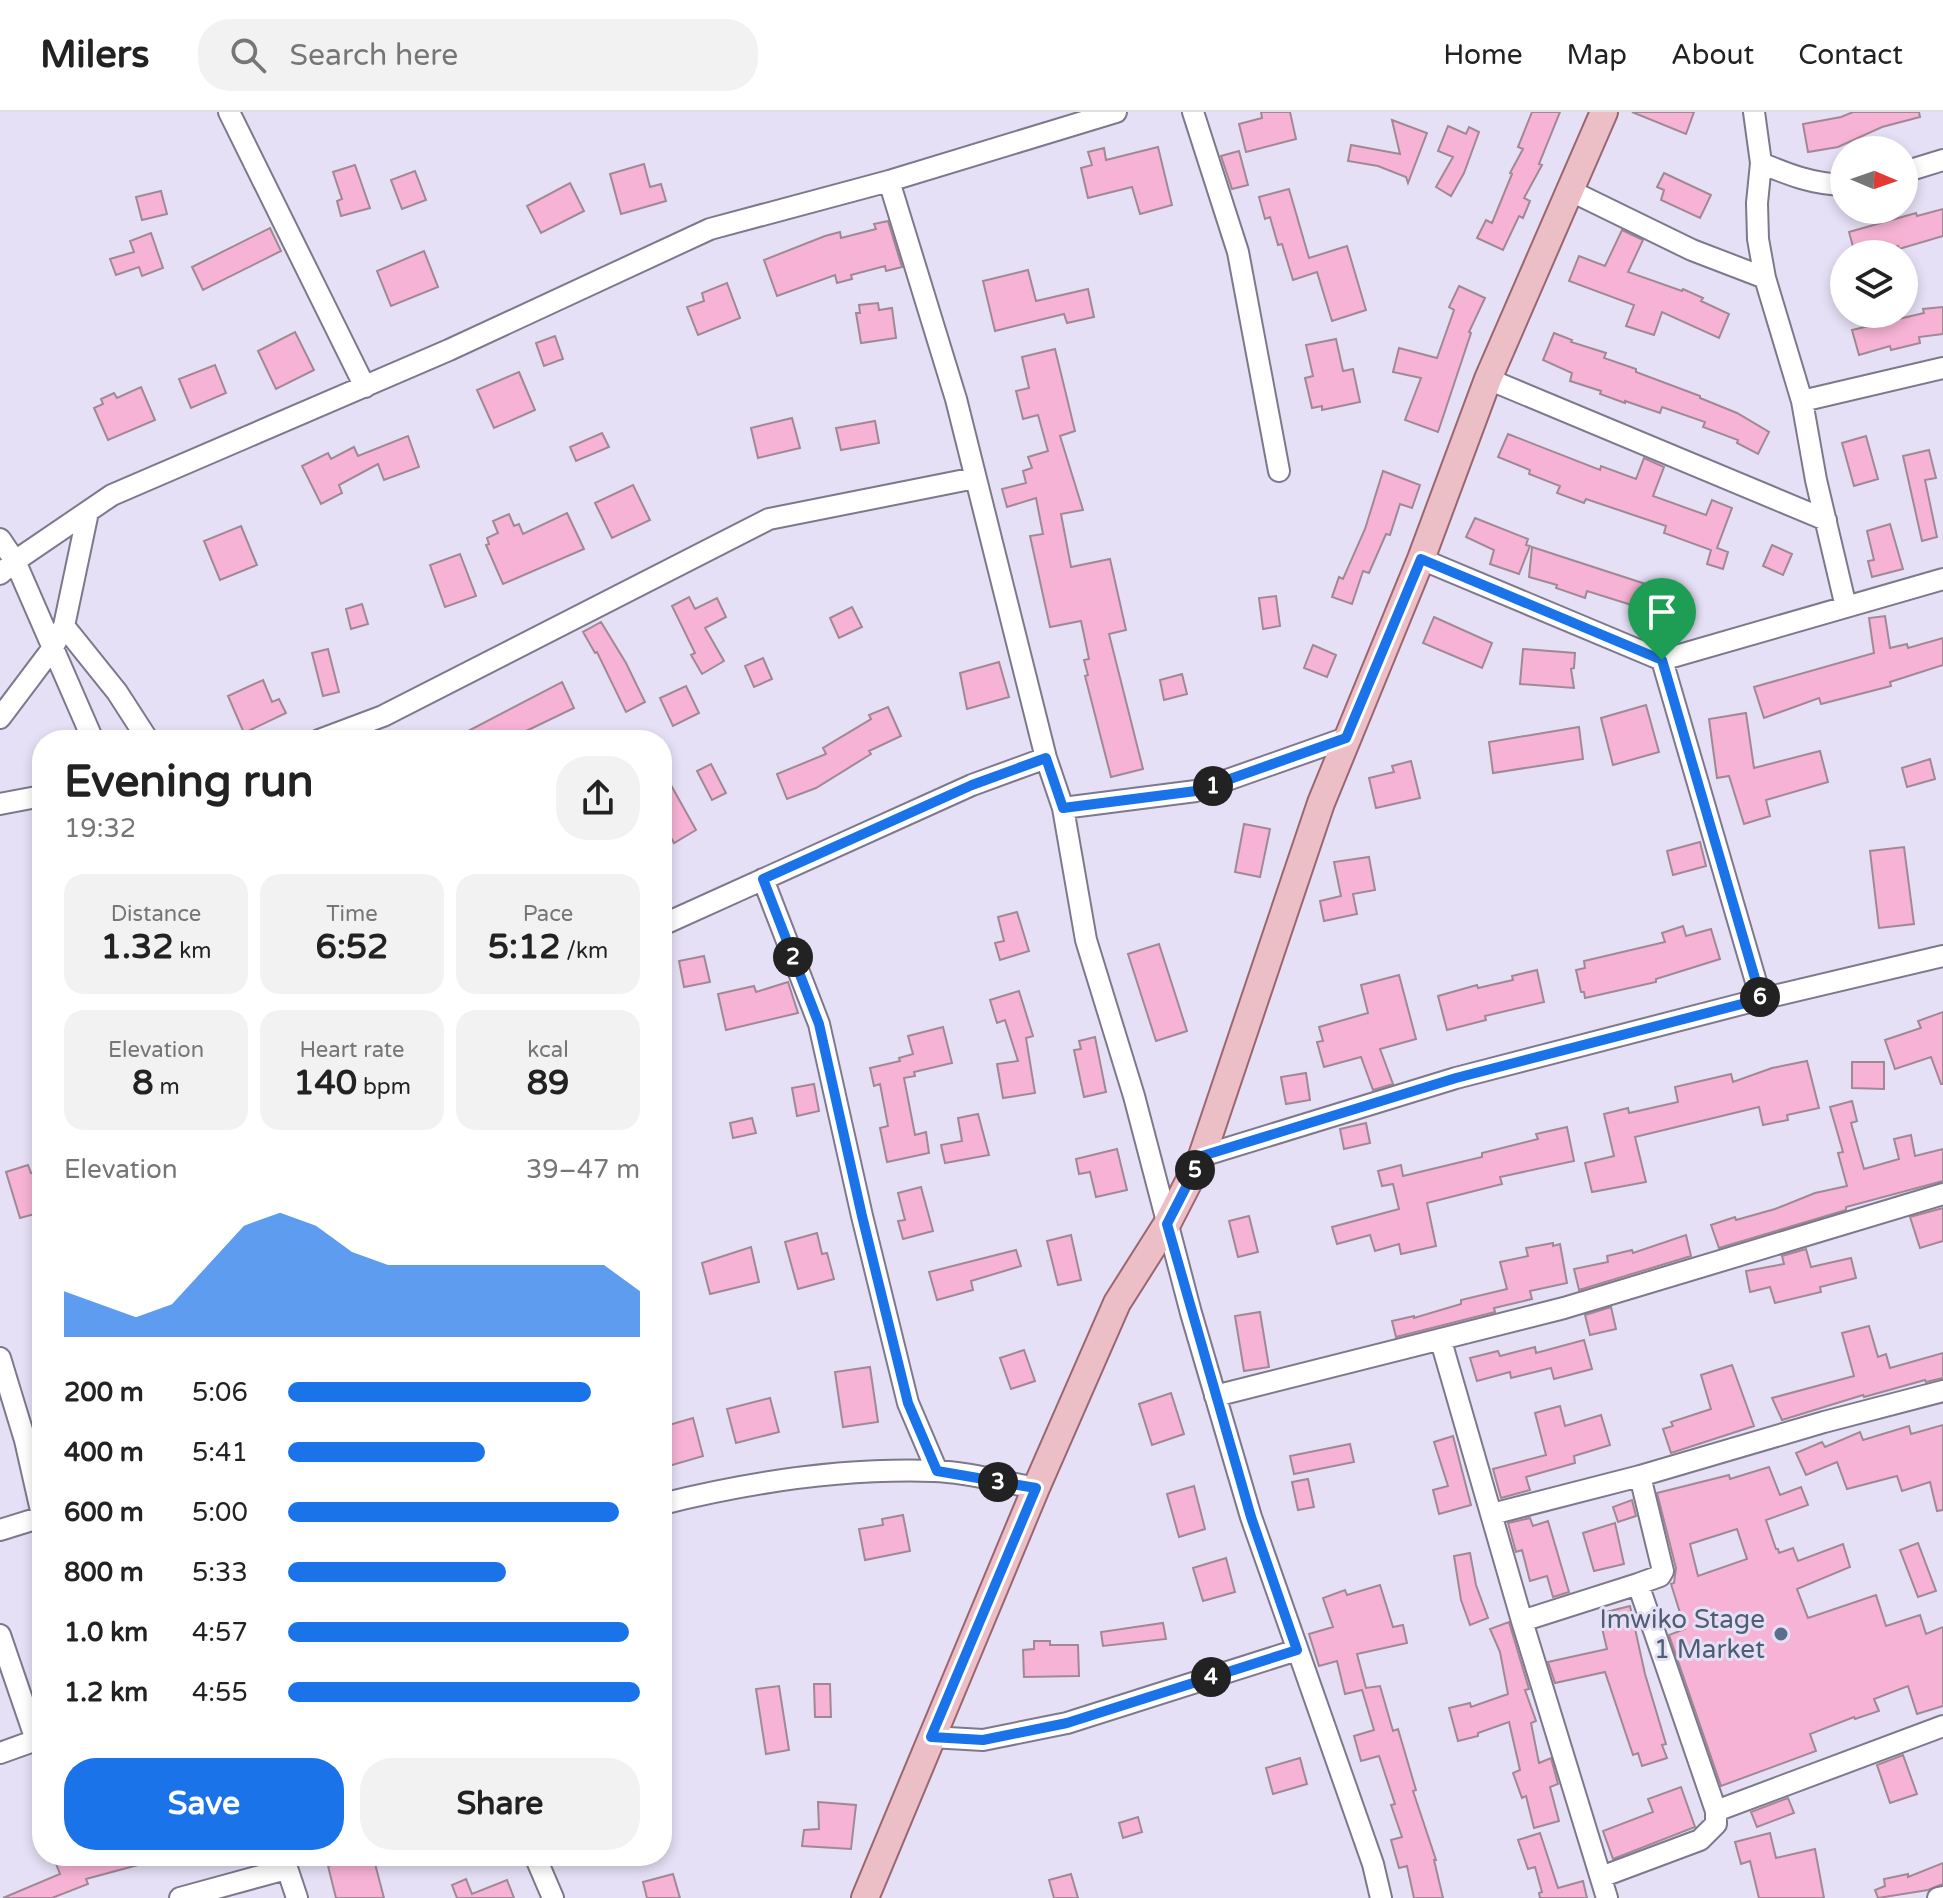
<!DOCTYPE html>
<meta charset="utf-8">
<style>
:root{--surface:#fff;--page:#f2f2f2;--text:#222;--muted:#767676;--line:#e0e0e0;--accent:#1a73e8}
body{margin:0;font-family:"Varela Round",sans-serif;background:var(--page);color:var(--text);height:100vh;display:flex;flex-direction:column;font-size:30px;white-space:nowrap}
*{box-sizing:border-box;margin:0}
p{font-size:26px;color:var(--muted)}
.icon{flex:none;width:44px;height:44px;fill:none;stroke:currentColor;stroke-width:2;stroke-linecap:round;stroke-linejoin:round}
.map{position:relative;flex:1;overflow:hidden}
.side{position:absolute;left:32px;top:618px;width:640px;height:1136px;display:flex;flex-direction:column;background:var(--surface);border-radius:32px;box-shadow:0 4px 12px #0003}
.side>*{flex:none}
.needle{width:52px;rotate:92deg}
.tools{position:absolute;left:1830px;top:24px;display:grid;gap:16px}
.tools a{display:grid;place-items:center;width:88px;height:88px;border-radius:50%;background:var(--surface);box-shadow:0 4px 12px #0003;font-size:40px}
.pin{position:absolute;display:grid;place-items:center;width:68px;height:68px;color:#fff;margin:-82px -34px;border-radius:50% 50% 50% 0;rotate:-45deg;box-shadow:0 0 8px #0007}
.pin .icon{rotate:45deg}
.km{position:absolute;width:40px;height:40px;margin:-20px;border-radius:50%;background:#222;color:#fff;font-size:22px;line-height:40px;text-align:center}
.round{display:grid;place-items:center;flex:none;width:84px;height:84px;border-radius:32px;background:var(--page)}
.headline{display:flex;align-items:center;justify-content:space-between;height:136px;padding:0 32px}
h1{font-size:44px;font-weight:800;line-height:60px}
.stats{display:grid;grid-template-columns:repeat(3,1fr);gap:12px;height:136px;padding:8px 32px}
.stats div{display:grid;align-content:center;border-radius:20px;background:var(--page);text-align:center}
.stats b{font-size:34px;font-weight:800}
.stats small{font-size:22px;font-weight:400}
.stats p{font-size:22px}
.chart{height:224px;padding:16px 32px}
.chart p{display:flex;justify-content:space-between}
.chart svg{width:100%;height:144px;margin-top:8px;fill:var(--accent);opacity:.7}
.action{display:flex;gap:16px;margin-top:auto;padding:16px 32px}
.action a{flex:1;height:92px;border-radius:32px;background:var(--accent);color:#fff;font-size:32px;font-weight:800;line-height:92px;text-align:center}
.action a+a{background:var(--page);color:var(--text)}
ul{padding:0 32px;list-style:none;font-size:26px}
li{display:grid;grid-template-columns:128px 96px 1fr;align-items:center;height:60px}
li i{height:20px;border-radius:10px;background:var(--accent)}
header{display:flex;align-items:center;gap:48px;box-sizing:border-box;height:112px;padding:0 40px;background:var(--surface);border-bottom:2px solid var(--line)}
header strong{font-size:38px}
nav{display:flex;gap:44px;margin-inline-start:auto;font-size:28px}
.search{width:560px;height:72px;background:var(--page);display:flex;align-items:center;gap:20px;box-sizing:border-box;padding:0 28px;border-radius:32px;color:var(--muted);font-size:30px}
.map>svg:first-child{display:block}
</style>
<header>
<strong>Milers</strong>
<div class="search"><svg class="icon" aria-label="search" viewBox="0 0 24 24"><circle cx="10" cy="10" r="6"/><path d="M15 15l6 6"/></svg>Search here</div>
<nav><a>Home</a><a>Map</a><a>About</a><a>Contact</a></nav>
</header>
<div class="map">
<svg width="1943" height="1786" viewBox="0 0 1943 1786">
<rect width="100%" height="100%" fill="#e6e0f6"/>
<!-- building -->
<path fill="#f7b3d5" stroke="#a08994" stroke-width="2" fill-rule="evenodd" d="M1261,0h29l6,27 -50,13 -7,-28 23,-6z
M1532,0h28l-21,52 3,1 -18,33 6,3 -7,17 -4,-2 -16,34 -26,-12 9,-18 6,3 20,-49 -2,-1 13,-24 -5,-2z
M1632,0h62l-8,22z
M1853,0h66l1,5 -38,10 -44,20 -30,5 -5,-28 38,-7z
M1392,8l35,13 -19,50 -2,-6 -28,-11 -30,-5 3,-16 49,9z
M1448,14l18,8 3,-7 10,5 -15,41 -13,23 -15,-9 17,-30 -15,-6z
M1158,35l14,58 -32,9 -8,-27 -44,11 -7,-30 11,-3 -4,-13 16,-4 2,12z
M1239,39l9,34 -16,4 -11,-33z
M644,52l6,23 11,-3 5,17 -45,13 -11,-40z
M355,53l15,43 -29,8 -4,-15 5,-2 -9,-27z
M415,59l11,29 -24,9 -11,-29z
M1664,61l47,22 -11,23 -39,-18 3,-10 -7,-3z
M570,71l14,28 -43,22 -14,-27z
M1289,77l20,69 38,-12 19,64 -34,11 -15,-49 -24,8 -11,-36 -4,1 -8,-28 -5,2 -6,-22z
M161,79l6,23 -25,6 -6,-23z
M1943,97v27l-44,13 -1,-3 -29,8h-14l-6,-22 67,-19 1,3z
M888,109l14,46 -16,4 -1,-5 -34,9 1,4 -15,4 -2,-8 -58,21 -13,-36 61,-24 15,-4 1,6 35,-9 -2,-5z
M270,116l11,23 -78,39 -11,-23z
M1622,118l21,10 -15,32 54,19 1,-2 20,9 -2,3 28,13 -10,24 -57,-26 -8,23 -28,-9 8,-21 -65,-24 10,-25 26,10z
M151,121l12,35 -21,8 -3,-9 -23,8 -6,-16 24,-7 -4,-11z
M424,139l14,36 -47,19 -14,-35z
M1028,158l8,31 52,-12 6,28 -27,6 -3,-9 -69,17 -12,-50z
M727,171l13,35 -42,17 -11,-28 17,-6 -2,-8z
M1459,174l26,12 -16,34 2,1 -33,99 -33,-12 16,-42 -28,-6 6,-24 38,10 17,-48 -5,-3z
M878,191l1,7 13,-2 4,30 -35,5 -5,-30h4l-1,-8z
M1943,195v27l-24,3 1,6 -29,7 -1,-4 -31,9 -7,-25 72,-17 -1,-4z
M295,220l19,38 -38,19 -18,-38z
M1554,221l18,7 -1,2 35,11 -2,5 32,11v3l64,24v2l37,15 32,19 -11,22 -21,-11 1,-3 -35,-13 2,-5 -43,-15 -2,6 -35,-12v2l-25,-9 1,-3 -31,-10 2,-8 -29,-13z
M555,224l8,23 -19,7 -8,-23z
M1336,227l7,32 10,-2 7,33 -38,8v-4l-10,2 -7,-30 8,-2 -7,-31z
M1055,237l20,82 -15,5 23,74 -22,4 10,53 39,-8 16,71 -17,4 34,135 -32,8 -26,-101 3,-1 -4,-15 5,-1 -8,-38 -31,6 -20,-91 13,-2 -7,-36 -29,9 -5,-18 24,-6 -3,-12 9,-3 -4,-11 20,-6 -10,-36 -15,4 -7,-28 13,-3 -7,-31z
M215,253l11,28 -35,15 -12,-29z
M519,260l16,38 -41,18 -17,-38z
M141,275l14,33 -47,20 -14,-32 9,-4 -2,-5 13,-6 3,5z
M792,306l8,30 -42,10 -7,-30z
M875,309l4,22 -38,7 -5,-22z
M602,321l7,14 -33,14 -6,-14z
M1508,322l92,36 1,-4 35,13 8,-21 20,9 -11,29 53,19 6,-15 20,8 -15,40 11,4 -5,17 -16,-5 4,-14 -47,-17 2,-7 -80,-27 -2,4 -27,-10 3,-7 -31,-12 1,-4 -32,-13z
M408,324l11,31 -35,13 -6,-16 -39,21 3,8 -21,11 -19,-38 26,-13 3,6 23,-12 4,9z
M1866,324l12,43 -24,7 -12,-43z
M1929,338l7,28 -11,2 12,57 -15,4 -19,-85z
M1383,359l37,14 -8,23 -12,-4 -10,31 -4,-1 -17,39 -6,-2 -11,33 -20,-7 7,-20 4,2 22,-50z
M633,373l17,35 -38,18 -17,-35z
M567,401l17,36 -81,35 -17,-39 3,-1 -2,-6 11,-5 -5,-12 16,-7 5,12 5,-2 4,10z
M1475,406l53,21 -2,6 4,1 -11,28 -29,-10 4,-14 -28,-13z
M1890,412l13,45 -31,8 -4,-16 6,-1 -7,-29z
M241,414l16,39 -37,15 -16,-39z
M1772,433l20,9 -9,21 -20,-9z
M1532,435l132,43 -7,23 -70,-22 -2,7 -29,-10 1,-3 -28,-8z
M460,442l16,42 -31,11 -15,-42z
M1276,484l4,30 -17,3 -4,-31z
M689,485l6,12 22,-11 9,19 -21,11 19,33 -22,13 -11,-19 4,-2 -23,-47z
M362,492l6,20 -17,5 -5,-20z
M852,495l10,20 -23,11 -9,-20z
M1885,504l5,32 17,-4 1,4 35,-10v27l-53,17 1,4 -70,18 -2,-6 -55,20 -10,-31 120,-34 -5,-35z
M1434,505l58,26 -10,25 -59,-25z
M601,510l25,41 19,39 -19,10 -29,-60 -2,1 -12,-21z
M1313,533l23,10 -9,22 -23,-9z
M328,537l11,43 -16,4 -11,-43z
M1523,537l52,4 -1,15 -3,1 3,19 -54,-4z
M763,546l9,21 -18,8 -9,-21z
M999,550l10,35 -42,12 -7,-36z
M1182,562l5,20 -23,6 -4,-20z
M263,568l9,22 7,-3 7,14 -42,20 -16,-37z
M562,570l12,26 -50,24 4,8h-77z
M686,574l13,27 -26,13 -13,-28z
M1646,593l13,47 -46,13 -12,-47z
M888,595l13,29 -32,15 2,3 -55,34 -29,11 -10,-25 49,-20 -3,-6 48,-29 -2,-4z
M1746,601l8,55 66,-17 8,31 -62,18 4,16 -26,8 -15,-48 -12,2 -8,-59z
M1579,615l4,32 -90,14 -4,-31z
M1930,647l5,20 -28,8 -5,-19z
M1411,649l9,37 -44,10 -7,-30 25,-6 -2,-6z
M711,652l15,29 -14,7 -15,-29z
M662,657l34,61 -22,13 -12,-22z
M1244,712l26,5 -10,48 -25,-5z
M1700,730l6,24 -33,9 -6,-24z
M1904,735l10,77 -35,4 -9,-77z
M1369,745l6,33 -22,4 4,20 -33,7 -4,-20 21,-5 -7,-34z
M1017,800l12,39 -29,9 -5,-17 9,-2 -6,-24z
M1683,814l3,10 25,-7 9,30 -64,20v3l-71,16 -1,-6h-3l-5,-22 9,-2 -1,-7 81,-19 -3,-9z
M1159,832l28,87 -31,10 -28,-87z
M704,844l6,26 -26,5 -5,-26z
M1537,858l7,32 -59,14 1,4 -39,10 -9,-34 39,-11 1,3 35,-8 -1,-4z
M1399,863l17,64 -36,10 13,35 -20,6 -12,-33 -37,10 -7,-25 6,-1 -4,-14 49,-14 -7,-28z
M788,870l10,31 -72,17 -8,-36 36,-8 2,6z
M1019,879l14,45 -7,2 9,55 -32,5 -6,-34 21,-3 -13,-41 -8,3 -7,-23z
M1943,900v72h-2l-10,-27 -36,12 -10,-29 36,-12 -3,-7z
M943,915l9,36 -38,9 1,4 -11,2 11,57 11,-3 3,21 -42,9 -7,-34 8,-2 -8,-42 -6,2 -4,-18 30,-7 -1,-3 14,-4 -5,-18z
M1095,925l11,55 -22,5 -10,-47 7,-1 -2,-8z
M1807,949l12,47 -32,7 1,5 -25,5 -4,-18 -124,30 11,45 -54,10 -7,-29 29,-7 -10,-42 24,-6 1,5 49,-11 -3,-15 56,-13 2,8 39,-14z
M1852,950h32v27l-32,-1z
M1306,961l4,27 -24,4 -5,-27z
M814,972l5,27 -22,5 -5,-28z
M1852,989l5,20 -6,2 13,46 35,-10 -5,-20 17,-4 4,21 28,-7v32l-97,26v3l-127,38 -8,-23 24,-8 1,3 39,-11 40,-16 32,-7 -9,-33 5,-1 -13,-45z
M978,1002l11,41 -44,8 -4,-18 21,-4 -4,-23z
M752,1006l4,15 -23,5 -3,-15z
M1366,1011l4,20 -26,6 -4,-20z
M1567,1015l7,34 -74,16 2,7 -75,19 9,43 -35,8 -2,-10 -24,7 -5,-16 -33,9 -5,-17 67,-18 -6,-25 -11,2 -4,-15 23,-6 2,11 58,-14 21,-5v-4l56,-14 -2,-5z
M1117,1037l10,41 -31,7 -6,-25 -11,2 -3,-15z
M28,1053l3,8 11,-3v42l-22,6 -14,-46z
M921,1075l12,44 -30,8 -5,-18 7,-1 -7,-27z
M1943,1096v33l-23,7 -10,-31z
M1249,1104l9,36 -20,5 -9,-36z
M817,1121l5,21 5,-1 7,26 -36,10 -13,-47z
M1071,1123l10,45 -23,5 -11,-44z
M1686,1123l5,21 -112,34 -5,-21 34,-7 -1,-6 25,-6 1,3z
M1553,1131v3l7,-2 7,39 -37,8 2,8 -38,9 1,4 -99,25 -4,-16 22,-5v2l47,-14v-4l46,-11 -7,-27 28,-6 -2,-8z
M751,1135l8,35 -49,12 -8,-31z
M1806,1137l5,18 40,-9 5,20 -36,9 1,5 -46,11 -5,-16 -20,5 -4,-21 38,-7 -2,-8z
M1016,1138l5,16 -50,15 2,9 -36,10 -8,-28z
M1611,1195l5,22 -26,6 -5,-20z
M1260,1200l9,55 -25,4 -9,-55z
M1869,1214l9,31 8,-3 4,14 53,-15v25l-17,4 -1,-2 -61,17 -1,-2 -81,25 -10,-22 82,-22 -12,-43z
M1584,1228l8,29 -38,10 -3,-11 -40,10 -1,-6 -33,9 -7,-23 28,-7 2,5 35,-9 1,6z
M1024,1238l11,31 -24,8 -11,-31z
M1732,1253l22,61 -83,27 -8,-24 10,-3 -2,-4 40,-13 -10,-34z
M870,1255l8,55 -35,5 -8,-55z
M1171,1281l13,41 -32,11 -13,-41z
M770,1286l9,34 -43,11 -9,-34z
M1560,1294l5,20 36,-11 9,30 -36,11 1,7 -49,14 4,13 -29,8 -8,-29 53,-14 -11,-42z
M693,1306l10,38 -41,12v-41z
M1943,1313v85l-6,1 -7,-29 -28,9 -5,-15 -50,13 -10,-27 -31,13 -10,-22 26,-11 3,5 35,-15 3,8 46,-14 2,8z
M1453,1324l18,69 -32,9 -6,-24 15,-4 -14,-44z
M1350,1332l4,18 -60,12 -4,-18z
M1769,1355l11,28 21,-8 7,18 -42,15 10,29h2l1,4 14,-5 5,13 45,-17 7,23 -53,22 11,29 68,-23 10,31 34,-11 6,19 17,-7v79l-26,8 -9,-28 -34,13 5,12 -24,8 -1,-2 -44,17 6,17 -95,35 -52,-151 16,-6 -14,-45 3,-1 2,-15 -19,-75 72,-18 1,4zM1737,1417l10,30 -49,17 -8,-32z
M1308,1367l6,28 -16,3 -6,-28z
M1194,1374l11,43 -26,8 -12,-43z
M1632,1388l4,16 -18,6 -5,-15z
M903,1403l7,36 -45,9 -6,-31 24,-4 -1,-6z
M1530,1406l3,8 15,-5 21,71 -16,5 -6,-21 -17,5 -8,-31 -6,2 -8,-29z
M1615,1411l9,41 -30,7 -11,-38z
M1918,1431l18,48 -18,6 -18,-47z
M1470,1441l6,32 12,33 -18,7 -9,-25 -7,-44z
M1226,1446l9,34 -32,9 -10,-33z
M1380,1473l13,42 10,-2 4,18 -50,11 9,34 14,-2 13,45 5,-2 18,61 -3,1 23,69h-2l9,38h-29l-7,-32 -8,2 -8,-28 11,-3 -11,-32 4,-1 -16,-48 -18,5 -7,-25 20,-6 -12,-40 -17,4 -8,-33 -18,5 -10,-32 24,-7 -10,-29 22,-8 2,5z
M1630,1494l15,68 21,70 -4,1 5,13 -25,8 -4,-13 -5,2 -28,-83 -50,11 -7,-21 59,-13 -5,-21 8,-2 -4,-14z
M1509,1510l20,67 -4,1 11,31 -5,2 8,40 12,-5 7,26 -8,3 9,34 -25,7 -8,-32 -4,2 -9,-25 7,-3 -11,-48 -31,11v3l-20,5 -9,-33 21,-5 1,4 37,-13 -8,-42 -10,-23z
M1163,1511l3,16 -63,7 -2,-14z
M1034,1529h16v4h28l1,31 -55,1 -1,-27 11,-1z
M814,1572h16l1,33h-16z
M779,1574l10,64 -23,4 -10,-65z
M1903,1643l14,39 -27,9 -13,-38z
M1300,1646l7,26 -34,10 -7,-26z
M1681,1675l14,40 -82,32 -10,-28 50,-19 -5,-13z
M1788,1686l6,15 -37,14 -6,-15z
M818,1690l38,3 -5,44 -49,-3 2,-16 15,-1z
M1138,1705l4,15 -19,6 -4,-15z
M1540,1721l18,55 25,-7 4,17h-47l-1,-5 3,-1 -7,-25 -7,2 -10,-29z
M1770,1721l6,25 39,-9 9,49h-65l-9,-37 -9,3 -6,-22z
M53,1744h99l1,5 -67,18 2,5 -36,14h-49l57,-24z
M365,1744h8l11,42h-48l-8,-32z
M1943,1751v21l-15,6 -50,8 -3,-8 10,-4 -1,-7 24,-5v3z
M673,1762l7,24h-33l-4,-16z
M1071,1762l7,24h-24l-5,-18z
M466,1767l6,15 35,-14 7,18h-57l-5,-13z"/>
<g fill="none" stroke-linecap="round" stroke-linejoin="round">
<!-- minor casing -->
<g stroke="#7d788b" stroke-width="24">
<path id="minor" d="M229,0l136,275
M1193,0l45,140 41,219
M1754,0l7,51 -4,40 1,36 7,39 37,123 14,79 30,127
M1761,51c28,12 52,21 83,22
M1904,60l39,-12
M889,69l67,218 90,359 17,50 23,132 48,156 57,217 60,204 122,347 8,34
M1571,79l121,59 73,28
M1488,267l338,141
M1802,289l141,-33
M0,427l15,22 78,179
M1421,447l241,101 99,339
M0,462l15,-13 97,-66 337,-145 261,-121 179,-48 227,-69
M64,514l53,66 31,48
M1662,548l281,-81
M0,606l52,-69 12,-23 24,-114
M319,628l64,-24 386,-197 206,-41
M0,692l42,-8
M1063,696l133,-17 150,-53
M763,767l56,145 43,192 46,187 29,68
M662,813l310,-140 74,-27
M1202,1044l254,-78 305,-79 182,-43
M1441,1229l81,280 85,277
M0,1246l25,82 17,75
M1215,1284l349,-88 379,-114
M662,1392c88,-22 180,-36 272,-33 33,1 69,11 102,17
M1492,1402l148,-38 184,-54 119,-31
M0,1418l42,-13
M1638,1472l22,-8 3,-5 -23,-95
M1522,1509l116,-37 78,227 227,-85
M0,1523l36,105
M931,1625l52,3 84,-17 230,-73
M0,1641l42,-15
M283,1744l14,42
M535,1744l18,42
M1601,1765l99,-37 16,-16v-13
M180,1786l106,-29
M1938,1786l5,-1"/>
</g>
<!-- major casing -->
<g stroke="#9a6771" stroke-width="30">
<path id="major" d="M865,1786l171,-410 81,-185 50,-79 35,-68 119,-353 100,-244 67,-180 116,-267"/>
</g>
<!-- minor -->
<use href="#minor" stroke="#fff" stroke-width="20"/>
<!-- major -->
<use href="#major" stroke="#ecbec5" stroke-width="26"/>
</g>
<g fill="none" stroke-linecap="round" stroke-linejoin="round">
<!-- route casing -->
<g stroke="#fff" stroke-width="16">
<path id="route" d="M1421,447l241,101 99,339 -305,79 -254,78 -35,68 84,293 46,133 -230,73 -84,17 -52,-3 105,-249 -99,-17 -29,-68 -46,-187 -43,-192 -56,-145 209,-94 74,-27 17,50 133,-17 150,-53z"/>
</g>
<!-- route -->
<use href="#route" stroke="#1a73e8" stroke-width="10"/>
</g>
<!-- markers -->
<circle fill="#5c6f8a" stroke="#e6e0f6" stroke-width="3" cx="1781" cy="1522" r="8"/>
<g text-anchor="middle" stroke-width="6" stroke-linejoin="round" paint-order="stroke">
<!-- service labels -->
<g font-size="26" fill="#4e5e75" stroke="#e6e0f6" text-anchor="end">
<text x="1765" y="1516">Imwiko Stage<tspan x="1765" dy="30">1 Market</tspan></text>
</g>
</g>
</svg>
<div class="tools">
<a><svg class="needle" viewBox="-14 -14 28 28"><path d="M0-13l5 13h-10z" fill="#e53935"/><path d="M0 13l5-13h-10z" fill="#767676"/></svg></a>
<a><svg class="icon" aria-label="layers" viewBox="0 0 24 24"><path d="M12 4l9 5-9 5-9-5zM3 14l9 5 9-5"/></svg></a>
</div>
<div class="pin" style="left:1662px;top:548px;background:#1e9e55"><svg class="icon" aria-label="arrive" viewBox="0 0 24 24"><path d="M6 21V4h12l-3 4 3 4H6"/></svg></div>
<b class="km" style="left:1213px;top:674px">1</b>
<b class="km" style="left:793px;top:845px">2</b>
<b class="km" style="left:998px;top:1370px">3</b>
<b class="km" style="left:1211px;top:1565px">4</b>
<b class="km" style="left:1195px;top:1058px">5</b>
<b class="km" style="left:1760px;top:885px">6</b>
<section class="side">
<div class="headline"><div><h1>Evening run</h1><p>19:32</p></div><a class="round"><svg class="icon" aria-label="share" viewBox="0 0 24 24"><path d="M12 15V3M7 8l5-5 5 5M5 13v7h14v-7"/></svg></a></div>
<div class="stats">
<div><p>Distance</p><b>1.32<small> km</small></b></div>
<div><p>Time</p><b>6:52</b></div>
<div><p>Pace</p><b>5:12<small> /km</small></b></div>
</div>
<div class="stats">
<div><p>Elevation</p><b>8<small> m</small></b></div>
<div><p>Heart rate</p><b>140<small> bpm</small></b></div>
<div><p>kcal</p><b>89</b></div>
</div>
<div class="chart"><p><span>Elevation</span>39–47 m</p>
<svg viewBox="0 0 160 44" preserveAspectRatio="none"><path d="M0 44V30L10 34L20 38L30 34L40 22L50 10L60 6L70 10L80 18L90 22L100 22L110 22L120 22L130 22L140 22L150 22L160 30V44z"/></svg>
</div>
<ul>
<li><b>200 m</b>5:06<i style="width:86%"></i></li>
<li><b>400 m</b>5:41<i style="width:56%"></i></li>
<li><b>600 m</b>5:00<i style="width:94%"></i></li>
<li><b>800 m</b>5:33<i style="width:62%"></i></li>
<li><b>1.0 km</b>4:57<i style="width:97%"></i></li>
<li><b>1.2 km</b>4:55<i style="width:100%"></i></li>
</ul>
<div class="action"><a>Save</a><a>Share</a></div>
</section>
</div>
